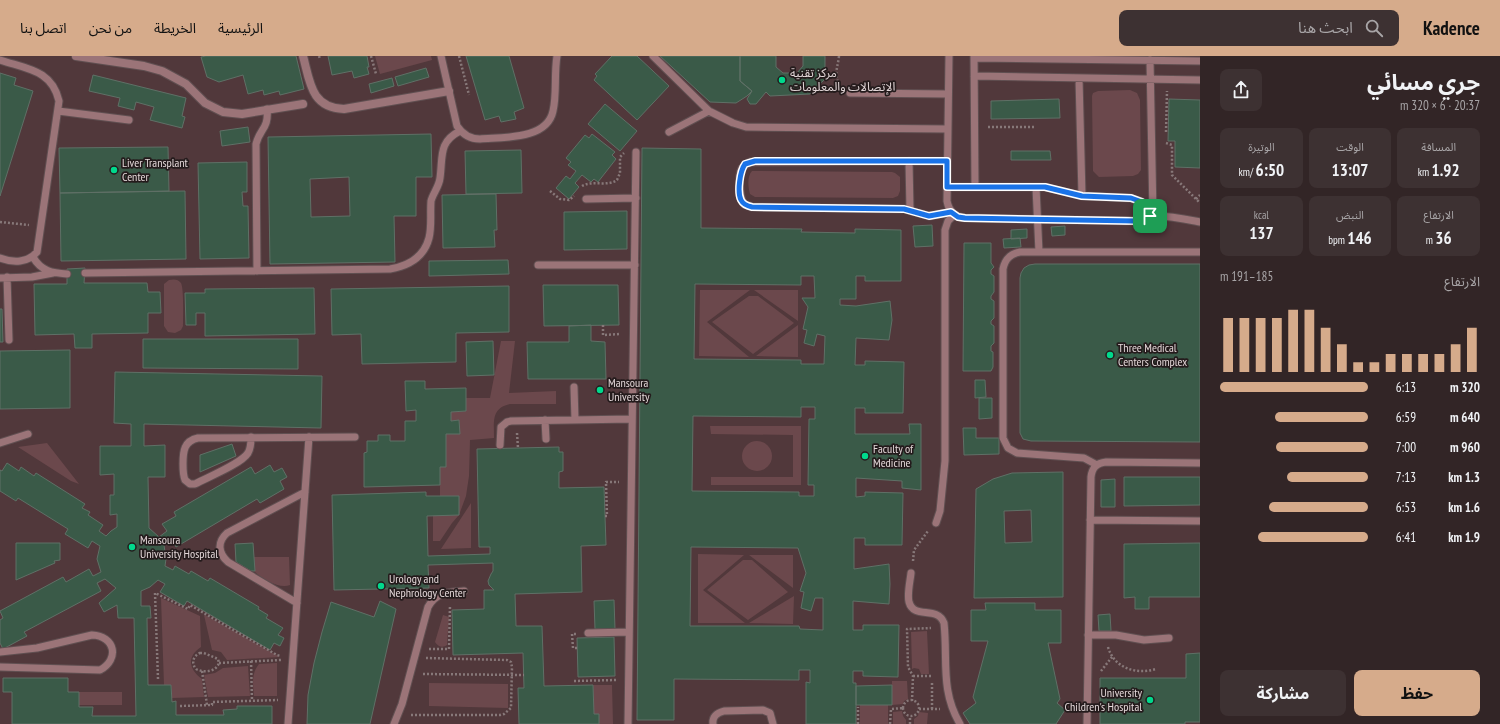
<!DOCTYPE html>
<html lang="ar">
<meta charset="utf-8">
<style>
:root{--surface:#322526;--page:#3d3132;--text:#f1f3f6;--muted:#a8a5a7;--accent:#d6ab8b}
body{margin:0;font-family:"PT Sans Narrow","Noto Sans Arabic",sans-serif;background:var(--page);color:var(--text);direction:rtl;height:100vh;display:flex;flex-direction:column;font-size:15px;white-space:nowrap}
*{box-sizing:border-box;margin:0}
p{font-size:13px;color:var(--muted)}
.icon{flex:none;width:22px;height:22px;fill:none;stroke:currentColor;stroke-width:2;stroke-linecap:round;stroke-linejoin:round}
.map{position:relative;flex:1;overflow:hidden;direction:ltr}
.drawer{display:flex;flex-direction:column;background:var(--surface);width:300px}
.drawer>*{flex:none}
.pin{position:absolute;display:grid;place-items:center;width:34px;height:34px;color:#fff;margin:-17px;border-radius:8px;box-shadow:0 2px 6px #0006}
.round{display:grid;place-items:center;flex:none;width:42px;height:42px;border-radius:8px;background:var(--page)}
.headline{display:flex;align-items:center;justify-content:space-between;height:68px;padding:0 20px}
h1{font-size:22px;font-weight:700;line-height:30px}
.stats{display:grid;grid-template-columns:repeat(3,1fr);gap:6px;height:68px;padding:4px 20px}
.stats div{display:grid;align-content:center;border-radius:8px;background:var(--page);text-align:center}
.stats b{font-size:17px;font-weight:700}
.stats small{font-size:11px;font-weight:400}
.stats p{font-size:11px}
.chart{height:112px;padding:8px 20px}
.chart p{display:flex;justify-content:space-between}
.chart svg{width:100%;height:72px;margin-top:4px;stroke:var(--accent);stroke-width:6}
.action{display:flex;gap:8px;margin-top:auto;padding:8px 20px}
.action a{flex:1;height:46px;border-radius:8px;background:var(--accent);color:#111;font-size:16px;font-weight:700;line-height:46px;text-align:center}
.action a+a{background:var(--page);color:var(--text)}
ul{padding:0 20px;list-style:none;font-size:13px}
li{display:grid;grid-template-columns:64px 48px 1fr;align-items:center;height:30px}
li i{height:10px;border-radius:5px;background:var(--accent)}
header{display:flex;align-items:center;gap:24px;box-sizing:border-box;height:56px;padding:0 20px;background:var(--accent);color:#111}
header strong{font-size:19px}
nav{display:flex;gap:22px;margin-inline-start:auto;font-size:14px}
.search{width:280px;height:36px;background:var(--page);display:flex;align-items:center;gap:10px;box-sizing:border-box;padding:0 14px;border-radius:8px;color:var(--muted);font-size:15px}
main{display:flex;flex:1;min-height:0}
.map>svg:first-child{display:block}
</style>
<header>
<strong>Kadence</strong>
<div class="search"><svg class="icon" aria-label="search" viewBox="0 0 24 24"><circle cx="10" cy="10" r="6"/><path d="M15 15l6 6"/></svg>ابحث هنا</div>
<nav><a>الرئيسية</a><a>الخريطة</a><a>من نحن</a><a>اتصل بنا</a></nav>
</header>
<main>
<section class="drawer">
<div class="headline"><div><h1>جري مسائي</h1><p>20:37 · 6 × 320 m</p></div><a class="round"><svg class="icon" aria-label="share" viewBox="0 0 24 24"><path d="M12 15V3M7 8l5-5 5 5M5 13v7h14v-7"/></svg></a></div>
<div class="stats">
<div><p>المسافة</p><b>1.92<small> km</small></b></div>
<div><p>الوقت</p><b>13:07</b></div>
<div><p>الوتيرة</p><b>6:50<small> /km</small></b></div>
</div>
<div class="stats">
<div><p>الارتفاع</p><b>36<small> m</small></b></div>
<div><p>النبض</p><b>146<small> bpm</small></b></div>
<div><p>kcal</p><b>137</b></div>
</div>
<div class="chart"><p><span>الارتفاع</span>185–191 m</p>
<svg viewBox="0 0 160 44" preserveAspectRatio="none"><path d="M5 44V11M15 44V11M25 44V11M35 44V11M45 44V6M55 44V6M65 44V17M75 44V27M85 44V38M95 44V38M105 44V33M115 44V33M125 44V33M135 44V33M145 44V27M155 44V17"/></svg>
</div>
<ul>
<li><b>320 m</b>6:13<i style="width:100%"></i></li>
<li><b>640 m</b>6:59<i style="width:63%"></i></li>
<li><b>960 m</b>7:00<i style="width:62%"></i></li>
<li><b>1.3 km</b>7:13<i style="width:55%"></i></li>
<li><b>1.6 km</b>6:53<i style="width:67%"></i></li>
<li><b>1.9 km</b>6:41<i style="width:74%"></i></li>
</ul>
<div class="action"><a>حفظ</a><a>مشاركة</a></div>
</section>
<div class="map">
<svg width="1200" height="668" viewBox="0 0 1200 668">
<rect width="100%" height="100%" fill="#433133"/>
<!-- built -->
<path fill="#51383b" d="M0,0h1200v668h-1200z"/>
<!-- green -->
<path fill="#6b484c" d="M375,0h56l1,4 -52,14z
M1130,34l7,3 3,7 1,70 -3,4 -5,2 -34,1 -6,-6 -1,-75 1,-3 5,-2z
M752,115l140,1 3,1 5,4v14l-2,5 -5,2 -138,-1 -5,-3c-2,-7 -3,-18 2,-23z
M169,224c5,-1 9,-1 12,3 3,6 2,35 2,43l-2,4 -6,3 -7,-1 -4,-6v-42z
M700,234h50l-43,32 42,35 -50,-1z
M754,234h44v31z
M749,240h9l36,27 -41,31 -41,-32z
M798,269v32l-42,-1z
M501,285h14l-6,52 47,-2v13h-46c-19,4 -16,18 -16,34l-24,2 -1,36 -3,20 -7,19 -7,8 -12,18h-7v-26h26v-19h-19v-29l6,-1v-32l14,-1 -1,-13 -8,1v-9l15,-1v-13h24z
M710,370h91v59h-90v-8h82v-42l-82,-1z
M742 400a15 15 0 1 1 30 0a15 15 0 1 1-30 0Z
M47,387l32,41 -8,-3 -53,-34z
M471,447v45l-30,1z
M698,498l46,1 -41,35 42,33h-47z
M749,499h44v33z
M254,501h35l1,28c-10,4 -27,-5 -35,-13z
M743,504h9l36,32 -40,28 -41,-30z
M794,540l-1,28 -44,-1z
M161,542l39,18 1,31c-14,9 -13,22 1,32l2,18 -32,1 -1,-13h-7z
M204,559h1l75,42 -53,3 -6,-8 -9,-2z
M443,559l6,2 -2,28c-4,3 -9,2 -12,-3z
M927,575l2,43h-8l-2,-5 -5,-1 -2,1 -1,-37z
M277,607v33h-23c-1,-12 -3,-22 5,-32z
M248,610l2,30 -42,1 -4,-22 11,-2 8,-5z
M892,625h15l1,18 -4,2 -1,3 -11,1z
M429,627l79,1v24l-79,-2z
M593,629h19l1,39h-14v-10h-5z
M79,636h43v13h-43z
M860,649h28v19h-28z
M902,655l1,5 3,4v4h-13v-12z
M919,656l9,1 -1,11h-13v-5l4,-3z"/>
<!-- building -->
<path fill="#3a5a48" stroke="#5f7066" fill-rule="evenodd" d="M206,0h90l8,33 -24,6 -1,-4 -15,4 -1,-5 -15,4 -5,-19 -24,7 -12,-5 -6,-20z
M328,0h39l2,11h-2l2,7 -15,4 -2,-7 -20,4z
M466,0h43l15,52 -10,4 2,7 -15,3 -2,-6 -14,4z
M612,0h25l32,30 -32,34 -43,-40 3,-4 -2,-2z
M660,0h80v25l12,10 -5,5 -11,7 -26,-1z
M740,0h36v11l7,6h14l6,-7v-10h22v23l-15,15 -40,2 -4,-4 -10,12h-6l-3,-5 5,-8 -12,-10z
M426,12l3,9 -31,9 -3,-9z
M0,17l16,5 -2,7 19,6 -33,105z
M93,19l93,23 -4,18 3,1 -3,11 -32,-8 4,-13 -18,-5 -2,8 -16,-4 2,-8 -31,-7z
M392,22l2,8 -23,7 -2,-9z
M1059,43l1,19 -69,1v-18z
M1169,43l31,1v68l-25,-1v-26h-7z
M605,48l32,27 -17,20 -32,-27z
M248,71l2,15 -28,4 -2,-15z
M431,78l1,43h-16v39h-22l1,46 -125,2 -2,-127zM349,121l1,39 -39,1 -1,-38z
M592,78l23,18 -3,3 4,4 -18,23 -4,-3 -3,3 -9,-7 -7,8 4,4 -10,12 -13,-11 10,-12 4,3 6,-8 -8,-6 3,-3 -5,-4 19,-23 4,3z
M168,91l1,44 -109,2 -1,-45z
M642,92l59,1v79l101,1 -1,3 54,1v-4l46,1v51h-36v-5h-9v23h-16v6l16,1 34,-5 2,19 -3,20 -33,-2 -1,27h10v-4l39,1 -1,51h-38v-5h-10v26h55l-1,-10h12v66l-19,-2v-7l-46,-3v19l9,-1v-4l38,1 -1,52h-37v-7h-11v31l35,-5 1,20 -1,20 -36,-3v29h10v-5h36l-1,52 -35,-1v-5h-10v12h3v41h-50v-42l4,1v-13h-11v10l-125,-1v41h-37zM801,220h13l1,22h-13l6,9 -5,22 4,1 -3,13 10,3 3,-12 8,2 -1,28h-23v-4l-107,-1 1,-75 106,1zM801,351h14v12h-6l-1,66h6v11h-15v-4l-107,-1 1,-75 108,1zM691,491l107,1 8,25 -6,18 4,1 -3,16 10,3 4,-13h8v32l-23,-1 -1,-3h-109z
M521,94l1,43 -56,1 -1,-43z
M1011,95h39l1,9h-40z
M247,106v30h-5l1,14h5l1,52 -49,1 -2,-96z
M185,135l1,68 -125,2 -1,-68z
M496,138l1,36h-3l1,17 -52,1 -1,-53z
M627,155v38l-63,1v-38z
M932,169l1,21 -18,1 -2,-21z
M1065,170v9l-13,1 -1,-9z
M1027,173v9l-16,1v-9z
M1020,182l1,9 -17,1 -1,-9z
M964,187h27v20l3,4 -3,3v4l3,2v16l-3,4v3l3,2v17l-3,3v3l3,2v17l-3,3v5l2,1v15l-2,4h-28z
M508,204l1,14 -80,2v-15z
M1035,208h165v178l-169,-1 -8,-2 -3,-6v-155l1,-5 3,-5 5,-3z
M85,212l-1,15h63l1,9h12l1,21h-13v20l-56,1v14h-17l-1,-14 -39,1 -1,-51h33v-15z
M543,229h75l1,40 -75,1z
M509,230v46l-53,1v29l-94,2 -1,-30 -29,1 -1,-46z
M314,232l1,46 -110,2v-23h-9v12h-10l-1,-32h20v-4z
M0,253h2l1,33h-3z
M591,269v16l14,1 1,37h-78l-1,-37h42v-16z
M143,283h155v30l-155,-1z
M493,285l1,34 -27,1 -1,-34z
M70,294v58l-70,1v-58z
M115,316l207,4 -1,52 -177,-4v22l21,-1v32h-17l1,51 10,9 8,-6 -5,-7 14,-8 -2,-4 77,-45 4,7 15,-9 4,7 8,-4 5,9 -7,4 4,8 -24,14 -3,-4 -81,48 -4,-7 -8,5 2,14 -1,7 8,4 2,-4 14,8 2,-3 17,10 2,-3 49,29 -1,2 10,6 -2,3 17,10 -5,7 6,3 -4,8 -6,-3 -4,7 -83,-49 -3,5 -24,-14 5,-8 -7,-4 -8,7 -9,4v15h9l1,12h-4l1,67h23l1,17 4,-1v14h48l-1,-5 14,-1v-3h35v18h-260v-32h-9v-14h65v14h11v15h14l-1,9h44l-2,-98h-16l-1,-13 -13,7 -5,-9 17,-15 -11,-9 -8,4 4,8 -77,41 3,4 -24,13 -3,-6v-23l3,-2 -3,-7 63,-34 3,5 23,-13 4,7 8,-4 -4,-13 3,-13 -8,-5 -4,7 -23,-14 3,-5 -50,-31 -2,3 -16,-10v-21l2,1 5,-8 12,8 2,-4 13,9 2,-3 49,31 -3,4 8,4 -2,3 15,10 -4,6 7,5 5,-5 6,-4v-13l-7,1v-20h4v-21l-14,1v-29h31v-22l-17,-1z
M975,324h10l1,17 -11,1z
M405,325h20v8l41,-1v23l-15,1v9l8,-1 1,14h-14v33h-6v18l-76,2v-34l3,-1v-11h11v-6h12v6h15v-20h11v-11l-10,1z
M979,342h13v20l-13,1z
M963,372h13v10h23v16l-35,1z
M232,388l4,12 -36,16v-17z
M559,391v5h4v19l-4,1v16l45,-1 2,58 -25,1 1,46 -67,2 1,32h26l2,60 49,-1 1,29h5v10h-80l-1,-36h6l-1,-35 -70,2 -1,-45 32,-1v-19h10l-5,-5 -1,-4 3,-7 2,-3v-8l-65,2 1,23 -95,2 -2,-95 94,-3v4h33v19l-32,1 1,40 62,-2v-7h-11l-2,-98z
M1063,416v125l-89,1 2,-109 17,-10 19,-6zM1031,454l1,32 -27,1 -1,-32z
M1124,421h76v28l-76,1z
M1115,423v28h-14v-27z
M16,487h44v17l-6,1 1,2 -39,17z
M253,487l2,28h-4l-15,-9 -1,-18z
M1200,487v54h-51v12h-14v-12l-11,1v-54z
M614,544l1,29h-20l-1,-28z
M380,545l16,8 -26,115h-63l1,-29 6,-32 8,-31 9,-30 43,15z
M985,547h50v7h26v33h-13l12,56 -3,4 8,7 -9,14h-86l-7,-11 13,-10 -3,-6 15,-56h-17v-31h15z
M1110,558l1,17h-12l-1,-16z
M614,581l1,39 -37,1 -1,-39z
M1200,597v69h-15v2h-85v-46h86v-24z
M892,629v20h-36v-19z"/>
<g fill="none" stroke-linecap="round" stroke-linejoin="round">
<!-- service casing -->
<g stroke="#604f51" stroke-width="9">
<path id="service" d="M441,0l16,70c6,9 13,13 23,13 23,-2 67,1 73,-28 4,-17 1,-37 4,-55
M653,0l56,55 24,12 13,4 201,2
M949,0l-2,145c2,11 8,16 18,17l171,3c5,0 10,-4 15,-5 16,-1 34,3 49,6
M974,0l1,131
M974,2l226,3
M0,4c27,9 52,10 59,41l-22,151c-9,11 -24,11 -37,6
M1150,4l3,156
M974,20l226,4
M1079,22l3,118
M850,37l98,1
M58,55l71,9
M669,76l40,-21
M909,105l1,49
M947,105l-197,1c-3,2 -6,3 -8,6 -4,8 -3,29 2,36l8,3 152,2 25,7 22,-4
M947,131h98l37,9 49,2 11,4 4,4 3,10
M1036,131l3,65
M586,143l50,-1
M33,201c8,14 19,16 34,17
M538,209h97
M257,215l-1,-127c4,-16 13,-15 11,-35
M85,217l305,-4c18,-3 34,-12 39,-31 3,-12 1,-25 2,-37 2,-8 8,-14 9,-23 3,-21 -2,-36 20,-47
M7,221l2,63
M0,222l32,-1 21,-4
M574,331l1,33
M545,364l1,19
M251,381c0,6 0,11 -3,16 -7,11 -40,24 -53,31h-5l-5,-4c-2,-5 -2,-11 -2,-16 0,-13 1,-23 15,-26l157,-1
M0,387l28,-9
M500,389l1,-18 6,-5 4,-1 121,-2
M1097,409l-13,-7 -67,-5 -9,-5 -5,-10v-169c2,-10 7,-15 17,-17h180
M1090,464l110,1
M936,467l4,-12 5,-50v-231l3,-9 6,-6
M911,517c-1,9 -4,21 -2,29 5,18 28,3 35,21 4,37 -4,67 16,101
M297,547l-69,-41c-10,-9 -11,-20 -1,-29l78,-41
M588,577l41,-1
M1088,579h28l28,5 25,-2
M0,596l37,-4 55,-13c23,1 28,24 8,35l-100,-3
M288,668l21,-287
M394,668l8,-20 26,-97c8,-15 21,-15 36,-16
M628,668l8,-572
M713,668c-1,-8 4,-11 11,-13l39,-1 7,3 3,11
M1087,668l4,-247c1,-9 5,-14 15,-15l94,1"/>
</g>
<!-- minor casing -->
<g stroke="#604f51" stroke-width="10">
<path id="minor" d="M76,0l68,10 18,5 24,13 19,19 18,9 19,2 61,-10
M303,0c7,26 8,52 41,53l105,-18"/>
</g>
<!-- path -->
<path stroke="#877879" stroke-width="2.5" stroke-dasharray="2 2" stroke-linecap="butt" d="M319,0l1,3
M371,0l5,18
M459,0l10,39
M839,0c-1,11 -6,19 1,30
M988,71h47
M1166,76l1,-41
M1166,87l6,2v30l28,28
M582,130c10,-6 25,1 35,-6l3,-7v-16l4,-4
M550,135l10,8 9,1 5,-4
M1196,143l4,-4
M0,166l29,3
M603,269v10l18,-1
M517,377l1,15
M605,460h2l-1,-34h13
M913,505l1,-11 14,-19
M1108,591c6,21 28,28 48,22
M577,592h-4l-1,-14h5
M429,593h20l1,-44
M200,597h4l14,6 1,4c-3,9 -15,10 -23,6 -5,-6 -3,-13 4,-16z
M251,605l1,40
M219,607l62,-3
M202,615l5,34
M1101,615l11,-14
M423,618l101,1
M913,620h20
M158,623l-3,-86 33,16 2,-4 87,50 4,1
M574,625l42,-1
M903 652a8 8 0 1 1 16 0a8 8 0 1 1-16 0Z
M912,645l1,-25 -5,-9 -1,-38 24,-1
M180,650l32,-1v-3l66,-2
M919,653h21
M932,653v-26
M411,659h89l4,-1 7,-6 1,-41 -1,-5 -4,-2 -81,-2
M858,668v-17
M890,668l1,-15 13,-1
M910,668v-8"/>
<!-- service -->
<use href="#service" stroke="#9b7478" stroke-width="7"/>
<!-- minor -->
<use href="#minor" stroke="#9b7478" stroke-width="8"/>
</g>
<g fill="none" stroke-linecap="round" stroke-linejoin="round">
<!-- route casing -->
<g stroke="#fff" stroke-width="8">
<path id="route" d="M755,105h192v26h98l37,9 49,2 11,4 4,4 4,10 -9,5h-5l-171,-3 -7,-1 -7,-5 -22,4 -25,-7 -152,-2c-5,-1 -9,-3 -11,-7 -4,-8 -1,-29 4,-36z"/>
</g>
<!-- route -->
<use href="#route" stroke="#1a73e8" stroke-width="5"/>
</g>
<!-- markers -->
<g fill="#00d98c" stroke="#241b1c" stroke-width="1.5">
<circle cx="782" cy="24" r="4"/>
<circle cx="114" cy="114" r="4"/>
<circle cx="1110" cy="299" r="4"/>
<circle cx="600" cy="334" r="4"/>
<circle cx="865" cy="400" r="4"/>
<circle cx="132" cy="491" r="4"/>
<circle cx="381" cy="530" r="4"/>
<circle cx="1150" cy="644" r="4"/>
</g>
<g text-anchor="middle" stroke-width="3.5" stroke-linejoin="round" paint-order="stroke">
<!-- poi labels -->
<g font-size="12" fill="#e3d7d8" stroke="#241b1c" text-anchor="start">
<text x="790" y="21">مركز تقنية<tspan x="790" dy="14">الإتصالات والمعلومات</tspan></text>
<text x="122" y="111">Liver Transplant<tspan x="122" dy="14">Center</tspan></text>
<text x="1118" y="296">Three Medical<tspan x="1118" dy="14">Centers Complex</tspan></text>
<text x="608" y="331">Mansoura<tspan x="608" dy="14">University</tspan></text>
<text x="873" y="397">Faculty of<tspan x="873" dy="14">Medicine</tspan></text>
<text x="140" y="488">Mansoura<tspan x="140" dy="14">University Hospital</tspan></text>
<text x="389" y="527">Urology and<tspan x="389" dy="14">Nephrology Center</tspan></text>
<text x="1142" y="641" text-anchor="end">University<tspan x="1142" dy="14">Children's Hospital</tspan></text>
</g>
</g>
</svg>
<div class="pin" style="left:1150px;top:160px;background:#1e9e55"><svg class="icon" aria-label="arrive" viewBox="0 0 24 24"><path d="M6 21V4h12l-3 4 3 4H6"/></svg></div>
</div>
</main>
